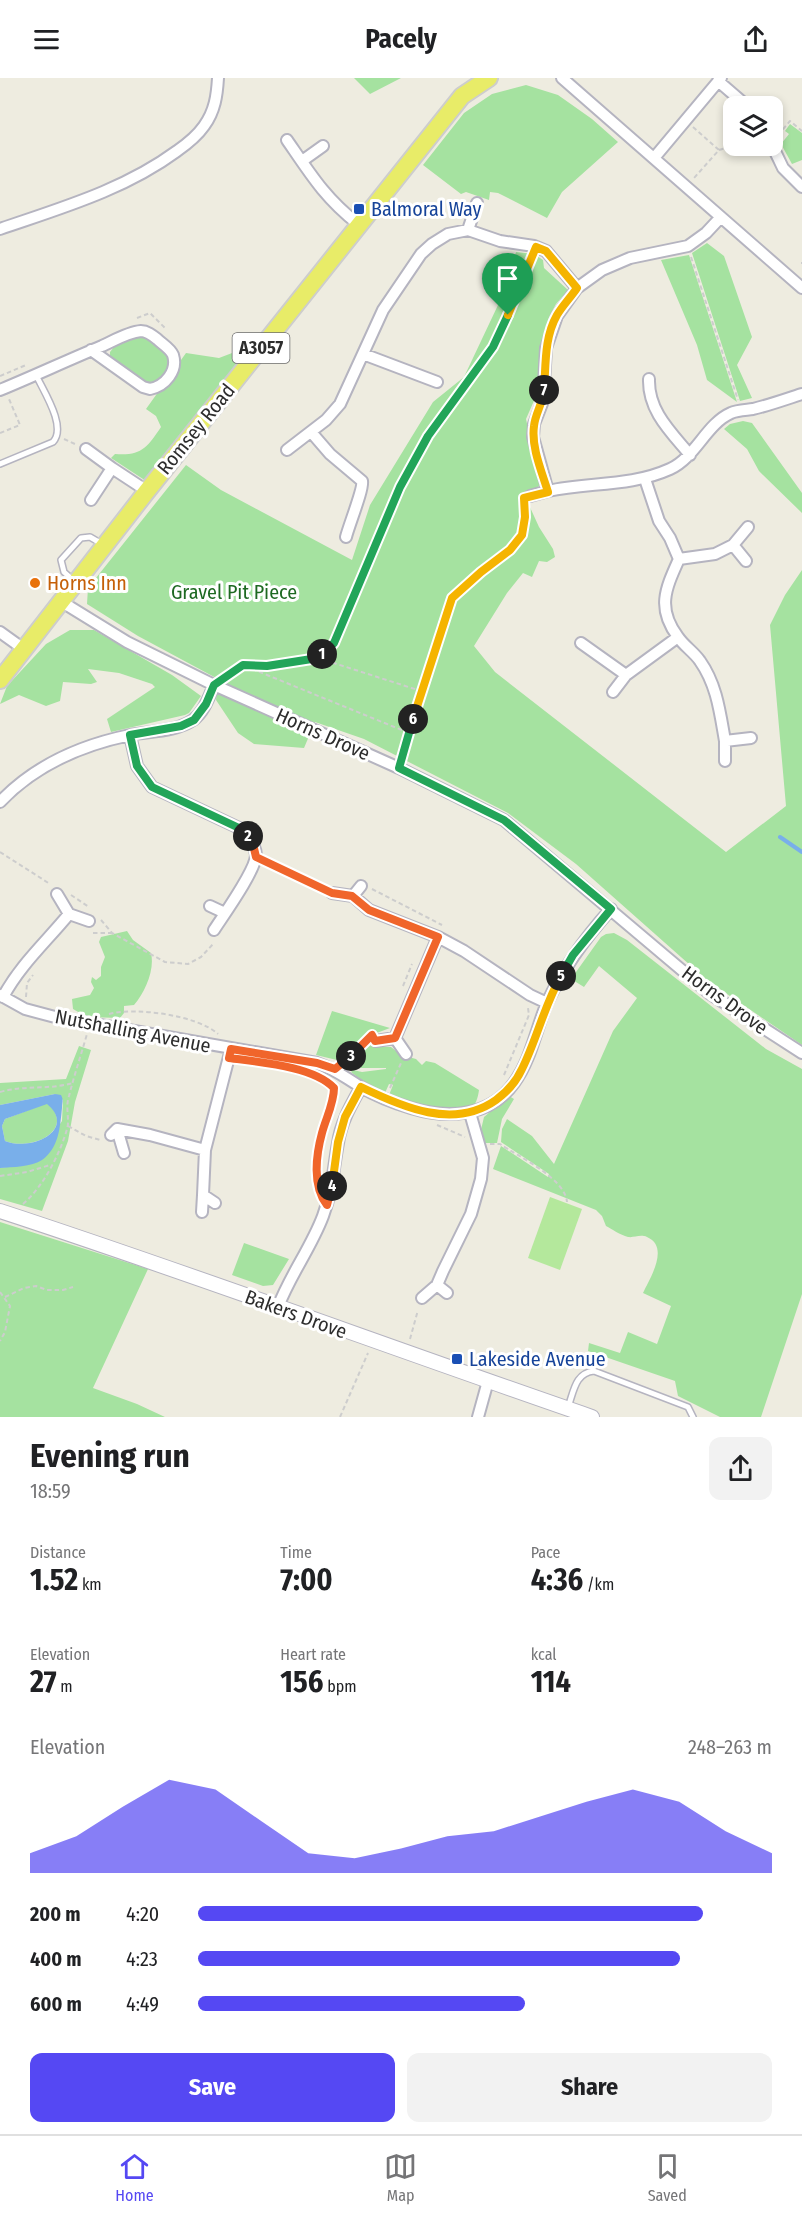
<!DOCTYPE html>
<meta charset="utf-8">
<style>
:root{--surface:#fff;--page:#f2f2f2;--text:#202124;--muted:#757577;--line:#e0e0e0;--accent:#5548f3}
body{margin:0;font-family:"Fira Sans Condensed",sans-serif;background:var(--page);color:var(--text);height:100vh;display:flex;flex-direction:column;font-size:22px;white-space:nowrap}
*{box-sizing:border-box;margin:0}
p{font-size:20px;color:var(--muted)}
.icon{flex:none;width:33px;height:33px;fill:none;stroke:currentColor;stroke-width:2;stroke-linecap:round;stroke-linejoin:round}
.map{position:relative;height:1339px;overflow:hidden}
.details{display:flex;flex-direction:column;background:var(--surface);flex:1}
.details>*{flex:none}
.controls{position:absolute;left:723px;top:18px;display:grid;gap:12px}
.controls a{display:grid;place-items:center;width:60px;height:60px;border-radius:12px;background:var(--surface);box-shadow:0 3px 9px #0003;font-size:30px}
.pin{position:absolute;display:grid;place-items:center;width:51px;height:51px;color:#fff;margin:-62px -26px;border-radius:50% 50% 50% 0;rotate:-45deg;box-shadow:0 0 6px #0007}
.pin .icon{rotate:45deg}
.km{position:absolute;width:30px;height:30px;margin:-15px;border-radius:50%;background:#222;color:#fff;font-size:16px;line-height:30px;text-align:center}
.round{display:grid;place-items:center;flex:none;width:63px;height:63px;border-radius:12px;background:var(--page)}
.summary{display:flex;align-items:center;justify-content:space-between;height:102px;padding:0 30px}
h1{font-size:33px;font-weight:700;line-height:45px}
.figures{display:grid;grid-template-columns:repeat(3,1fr);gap:9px;height:102px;padding:6px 30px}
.figures div{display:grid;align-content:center}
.figures b{font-size:30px;font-weight:700}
.figures small{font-size:16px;font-weight:400}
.figures p{font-size:16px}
.chart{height:168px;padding:12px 30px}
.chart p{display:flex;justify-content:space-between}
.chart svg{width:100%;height:108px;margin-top:6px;fill:var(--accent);opacity:.7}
.button{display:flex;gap:12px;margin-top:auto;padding:12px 30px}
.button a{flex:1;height:69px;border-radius:12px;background:var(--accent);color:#fff;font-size:24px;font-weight:700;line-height:69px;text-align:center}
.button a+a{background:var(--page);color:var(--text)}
ul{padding:0 30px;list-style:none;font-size:20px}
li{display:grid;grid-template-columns:96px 72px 1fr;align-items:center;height:45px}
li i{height:15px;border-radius:8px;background:var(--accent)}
header{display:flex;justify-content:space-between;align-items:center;height:78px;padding:0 30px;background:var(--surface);font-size:27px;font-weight:700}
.dock{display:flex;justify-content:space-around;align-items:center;height:84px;border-top:2px solid var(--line);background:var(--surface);font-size:16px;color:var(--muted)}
.dock a{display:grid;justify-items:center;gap:3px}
.dock .active{color:var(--accent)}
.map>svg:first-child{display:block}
</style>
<header><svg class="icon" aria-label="menu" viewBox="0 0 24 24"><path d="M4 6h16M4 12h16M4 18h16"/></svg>Pacely<svg class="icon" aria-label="share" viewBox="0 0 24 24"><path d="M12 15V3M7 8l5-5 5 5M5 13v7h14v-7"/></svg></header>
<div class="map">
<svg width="802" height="1339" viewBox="0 0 802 1339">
<rect width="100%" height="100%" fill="#eeece0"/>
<!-- green -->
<path fill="#a5e2a0" d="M354,0h47l-31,16z
M526,7l32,10 34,24 26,23 -56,50 -15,26 -49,-25 -8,-1 -1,8 -23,-8 -5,2 -38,-29 41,-52 28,-19z
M790,46l12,9v27l-10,4 -11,-20 8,-10 -4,-3z
M707,165l17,13 28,81 -15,28 15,33 -12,3 -48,-148z
M516,174l18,2 9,6 1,8 24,22 -12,14 -6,11 -10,32v40l-14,32 13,61v6l-5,5 -10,3 15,33 14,22 2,8 -8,5 -8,-1 -7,16 -9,-4 -16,20 -33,53 21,26 231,180 60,-46 -16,-181 15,-30 17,-25v475l-94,-64 -132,-117 -68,-51 -144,-74 -49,-17 -11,26 -50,-4 -16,-11 -22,-33 2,-21 -80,-43 -51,-32 1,-16 98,-123 35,25 131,70 18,-55 63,-103 31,-25 43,-91z
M689,177l48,147 -30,-22 -10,-35 -36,-85z
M139,258c9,3 23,12 28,20 10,14 -8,28 -21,28l-36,-27v-5l4,-5z
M253,267l-103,134h-7l-32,-21 4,-4c26,2 32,-6 46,-27l-5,-11 -10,-7 40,-56 33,5z
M743,343l9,2 50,70v20l-43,-42 -12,-22 -23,-20 6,-5z
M70,552h24l78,45 29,21 -12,17 -4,2 -74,17 -4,-13 48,-32 -3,-3 -33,-11 -31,-4 9,13 -6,2 -28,-2 -3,19 -14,5 -27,-11 -19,9 7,-18 39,-42z
M127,853l6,9 18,13c4,17 -6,39 -17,52l-10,1v7l-4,5 -33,-1 -14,-8 -1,-10 18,-4 4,-7 -3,-6 1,-5 4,3 5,-4v-9l4,-10 -6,-15 2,-5z
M614,855l13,7 139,109 36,20v225l-41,123h-41l-42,-21 -3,-15 -87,-30 1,-8 31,10 8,-21 29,12 14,-38 -28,-13c7,-15 27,-46 4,-56 -7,-3 -13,1 -19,0 -8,-2 -16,-8 -22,-11l-4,-10 -6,-6 -103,-41 8,-23 47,31 1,-3 -48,-32 1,-13 5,-10 25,17 22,28 59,-133 24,-33 -38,-32 -15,21 -13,-8 30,-42 5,-3z
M332,933l58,17 -24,9 -16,19 -9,5 -25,-6z
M371,959l3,9 17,1 10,8 15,4 6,6 4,-4 9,2 44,27c-1,7 -3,17 -11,20 -16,6 -62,-10 -79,-15l4,-10 -4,-1 -4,9 -25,-14 -9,-7 2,-2 9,2 24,-3v-1h-25l-10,-2 -2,-5z
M79,968l12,4 -16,52 -7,39 -26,70 -42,-12v-31l34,-5 28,-42 1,-21 -8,-6 -55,11v-22l66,-4z
M509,1018l5,3 -12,20 -5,24h-12l-5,-9 4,-17z
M47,1025c30,26 -14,49 -42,38l-3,-15 3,-7z
M0,1144l148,47 -55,119 44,16 28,13h-165z
M244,1165l45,16 -16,26 -10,1 -31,-11z"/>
<!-- pitch -->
<path fill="#b4e89c" d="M550,1119l32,12 -22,61 -32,-12z"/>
<!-- water -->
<path fill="#79afea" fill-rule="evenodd" d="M55,1016l6,1c3,6 1,7 1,13 -2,19 -3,40 -20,52 -10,7 -30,7 -42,8v-63zM47,1026c30,25 -14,48 -42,37l-3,-15 3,-7z"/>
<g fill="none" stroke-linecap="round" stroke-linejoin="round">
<!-- stream -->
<path stroke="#79afea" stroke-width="4" d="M780,759l22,15"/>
<!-- lane casing -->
<g stroke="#b5b4c0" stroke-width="8">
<path id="lane" d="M0,386l53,-22c14,-15 -9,-50 -17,-67
M73,502l-9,-8 -3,-12 20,-22 9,-1 12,7
M568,1329c6,-16 7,-34 26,-36l94,36 5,10"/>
</g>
<!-- street casing -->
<g stroke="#b5b4c0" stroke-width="14">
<path id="street" d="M562,0l240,210
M718,3l29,25
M287,62c24,35 38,58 71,84
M772,67l11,23 19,19
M654,80l67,-80
M302,83l21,-15
M720,140l-14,15 -18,13 -58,12 -28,12 -25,18 -20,28 -11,32 -3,53 -9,23 -1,13 15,54c41,-9 82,-4 122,-22 26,-12 36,-45 61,-56 6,-3 15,-3 22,-4 17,-4 33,-10 49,-15
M0,151c61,-21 124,-39 177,-78 10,-7 20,-15 27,-25 11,-15 13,-31 14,-48
M468,152l9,-27
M363,276l74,28
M649,301c-1,32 22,53 41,76
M0,312c34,-14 68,-30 102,-44 11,-5 26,-14 39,-15 6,0 11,4 16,8 5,5 13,9 16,16 5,16 -8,31 -23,34l-7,-2 -52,-37
M311,354l19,22 32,27c2,7 -13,44 -16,56
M86,371l26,19
M287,372l39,-30 14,-16 43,-94 38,-56 11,-10 16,-10 20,-4 32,11 34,5 12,5 31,37
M645,401l14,42 11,17 9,21 36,-5 18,-9 13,16
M530,418l18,-5
M91,422l21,-32 35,23
M733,467l15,-18
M679,481c-13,29 -23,49 -1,78 6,9 16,15 22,24 17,24 20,52 25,80l26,-3
M62,524l65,40 87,43 185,83 105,52 205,173 93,60
M0,554l25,18
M581,565l45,32
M613,614l13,-17 52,-38
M130,657l7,31 15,21 87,41c9,7 16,15 17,27 0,15 -33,61 -42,75
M725,683v-20
M0,724c34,-36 82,-57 130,-67 20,-4 45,-3 63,-15 11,-8 16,-23 21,-35
M332,815l21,3 16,14 69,27 26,14 66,44 17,8
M57,816l12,20
M353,818l8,-10
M210,828l15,7
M0,917l25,14 30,8 262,46c20,7 27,14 44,24 15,9 33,16 50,21 37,11 79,9 103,-25 17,-23 22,-54 33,-80 16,-35 38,-65 64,-94
M3,919c17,-32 43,-55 66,-83l20,7
M395,960l11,16
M376,963l19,-3 43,-101
M117,1051l7,24
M111,1057l6,-6 33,6 55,15
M215,1125l-12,-8 2,-45 26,-101
M202,1134l1,-17
M437,1207l10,8
M422,1220l15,-13 6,-14 28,-57 10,-35 2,-21 -13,-45
M278,1229c12,-32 33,-59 45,-91 10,-27 10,-46 15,-73 3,-21 13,-38 23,-56
M478,1339l10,-36"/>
</g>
<!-- secondary casing -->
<g stroke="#b5b4c0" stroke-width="16">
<path id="secondary" d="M0,1133c199,65 394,138 592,206"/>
</g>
<!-- primary casing -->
<g stroke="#cdcdcd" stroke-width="20">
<path id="primary" d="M0,602l147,-189 315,-395 27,-18"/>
</g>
<!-- path -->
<path stroke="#cdcdcd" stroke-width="2" stroke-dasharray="4.5 3" stroke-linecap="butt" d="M693,49l26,23 -25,28
M778,57l12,-14 12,10
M719,72l7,-2 8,-9
M691,179l47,143
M801,185h1
M137,240l13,-5 16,16
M0,298l26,-11
M0,355l20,-8 -11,-26
M64,361l11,5
M318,580l103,33
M245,588l164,67
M226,598l17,-11 24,1 51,-8 17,-15 65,-156 28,-51 65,-89 38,-89
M403,679l16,-61 33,-98 29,-26 29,-22 12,-15 3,-18 -1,-12
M0,774l50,32
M267,784l54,26
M372,811l70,36
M71,817l18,12
M101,842l11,13 53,29 23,2 13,-7 13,-14
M93,855h18
M403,908l9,-22
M26,919l1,-14 6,-8
M109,936c26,-7 88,1 109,20
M345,984l18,-20
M504,997l25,-60 -1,-7
M390,1010l11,-25
M0,1014c24,-7 49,-2 73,-9
M437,1047l28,12
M68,1048l18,10 14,4
M490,1066h10c19,13 65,34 67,58
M0,1098l27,-4 23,-7
M319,1109c-2,-18 -1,-36 3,-53 4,-15 12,-30 12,-46l-4,-5
M23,1126c20,-17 37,-50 44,-75 3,-9 -2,-22 2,-33 5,-20 12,-41 18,-62
M0,1214l10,14 -5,26 -5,9
M5,1219l19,-9 12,-2 11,4h16l10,-3
M410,1261l8,-29
M340,1339l28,-64"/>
<!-- lane -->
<use href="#lane" stroke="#fff" stroke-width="5"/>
<!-- street -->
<use href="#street" stroke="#fff" stroke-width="10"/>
<!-- secondary -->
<use href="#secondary" stroke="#fff" stroke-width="14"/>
<!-- primary -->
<use href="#primary" stroke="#e8ec68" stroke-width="16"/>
</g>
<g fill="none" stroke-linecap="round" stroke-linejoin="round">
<!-- split-1 casing -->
<g stroke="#fff" stroke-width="12">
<path id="split-1" d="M322,576l12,-11 66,-156 28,-51 65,-89 15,-32"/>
</g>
<!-- split-2 casing -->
<g stroke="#fff" stroke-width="12">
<path id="split-2" d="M248,758l-9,-8 -87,-41 -15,-21 -7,-31 51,-9 13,-6 12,-16 8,-19 29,-20 24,1 51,-8 4,-4"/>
</g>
<!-- split-3 casing -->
<g stroke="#fff" stroke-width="12">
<path id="split-3" d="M248,758l5,8 3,13 76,36 20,3 17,14 69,27 -43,101 -20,3 -3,-6 -21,21"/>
</g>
<!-- split-4 casing -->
<g stroke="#fff" stroke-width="12">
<path id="split-4" d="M332,1108l-5,19c-15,-19 -11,-50 -5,-72 4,-15 12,-30 12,-45 -20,-22 -76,-26 -105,-30l2,-9 86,14 18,6 16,-13"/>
</g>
<!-- split-5 casing -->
<g stroke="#fff" stroke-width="12">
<path id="split-5" d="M332,1108l6,-44 7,-25 16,-30c41,20 93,43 135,13 11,-8 20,-18 26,-31 15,-30 22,-63 39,-93"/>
</g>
<!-- split-6 casing -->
<g stroke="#fff" stroke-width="12">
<path id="split-6" d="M413,641l-14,49 105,52 107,89 -38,46 -12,21"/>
</g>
<!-- split-7 casing -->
<g stroke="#fff" stroke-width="12">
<path id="split-7" d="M413,641l39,-121 29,-26 29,-22 12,-15 3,-18 -1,-19 24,-6c-6,-20 -17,-45 -14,-66 1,-12 9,-23 10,-36"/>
</g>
<!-- split-8 casing -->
<g stroke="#fff" stroke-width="12">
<path id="split-8" d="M508,237l28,-68 10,4 31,37c-6,9 -14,17 -20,27 -13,23 -11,50 -13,75"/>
</g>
<!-- split-1 -->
<use href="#split-1" stroke="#22a559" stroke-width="8"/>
<!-- split-2 -->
<use href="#split-2" stroke="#22a559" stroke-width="8"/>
<!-- split-3 -->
<use href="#split-3" stroke="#f0652b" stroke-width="8"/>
<!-- split-4 -->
<use href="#split-4" stroke="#f0652b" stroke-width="8"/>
<!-- split-5 -->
<use href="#split-5" stroke="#f5b400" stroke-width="8"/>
<!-- split-6 -->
<use href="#split-6" stroke="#22a559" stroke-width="8"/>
<!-- split-7 -->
<use href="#split-7" stroke="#f5b400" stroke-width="8"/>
<!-- split-8 -->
<use href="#split-8" stroke="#f5b400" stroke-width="8"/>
</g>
<!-- markers -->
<g fill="#1a4fb4" stroke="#fff" stroke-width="2">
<rect x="353" y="125" width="12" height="12" rx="3"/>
<rect x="451" y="1275" width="12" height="12" rx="3"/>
</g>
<circle fill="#e8710a" stroke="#fff" stroke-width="2" cx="35" cy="505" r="6"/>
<g text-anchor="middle" stroke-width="6" stroke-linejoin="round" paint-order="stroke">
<!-- shield labels -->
<rect fill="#fff" stroke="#6c6c6c" stroke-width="1.5" x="232.5" y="255" width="57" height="30" rx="4.5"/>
<g font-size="18" font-weight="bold" fill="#2d2d2d">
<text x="261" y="276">A3057</text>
</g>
<!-- transit labels -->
<g font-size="20" fill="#164399" stroke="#fff" text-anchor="start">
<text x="371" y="138">Balmoral Way</text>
<text x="469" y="1288">Lakeside Avenue</text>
</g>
<!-- street labels -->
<g font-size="20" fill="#2d2d2d" stroke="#fff">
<text transform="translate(196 351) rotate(-51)" y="7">Romsey Road</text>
<text transform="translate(323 656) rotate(24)" y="7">Horns Drove</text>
<text transform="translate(725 922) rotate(36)" y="7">Horns Drove</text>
<text transform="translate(133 953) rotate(11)" y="7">Nutshalling Avenue</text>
<text transform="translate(296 1236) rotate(20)" y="7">Bakers Drove</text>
</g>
<!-- food labels -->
<g font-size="20" fill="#c56008" stroke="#fff" text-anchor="start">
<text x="47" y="512">Horns Inn</text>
</g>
<!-- park labels -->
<g font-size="20" fill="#1e6922" stroke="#fff">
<text x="234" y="521">Gravel Pit Piece</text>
</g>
</g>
</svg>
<div class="controls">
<a><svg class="icon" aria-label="layers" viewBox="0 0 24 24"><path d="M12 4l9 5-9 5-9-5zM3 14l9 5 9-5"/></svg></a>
</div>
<div class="pin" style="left:508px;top:237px;background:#1e9e55"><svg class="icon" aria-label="arrive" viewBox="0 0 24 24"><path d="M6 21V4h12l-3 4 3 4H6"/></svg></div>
<b class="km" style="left:322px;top:576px">1</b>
<b class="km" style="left:248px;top:758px">2</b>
<b class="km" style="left:351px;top:978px">3</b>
<b class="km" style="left:332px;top:1108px">4</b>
<b class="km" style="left:561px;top:898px">5</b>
<b class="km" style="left:413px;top:641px">6</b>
<b class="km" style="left:544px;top:312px">7</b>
</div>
<section class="details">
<div class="summary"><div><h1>Evening run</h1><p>18:59</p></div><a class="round"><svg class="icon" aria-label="share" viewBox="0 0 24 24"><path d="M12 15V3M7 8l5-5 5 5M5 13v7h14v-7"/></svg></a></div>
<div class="figures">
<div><p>Distance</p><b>1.52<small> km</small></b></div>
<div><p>Time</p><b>7:00</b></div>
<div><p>Pace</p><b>4:36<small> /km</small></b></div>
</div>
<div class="figures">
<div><p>Elevation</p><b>27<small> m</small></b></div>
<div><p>Heart rate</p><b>156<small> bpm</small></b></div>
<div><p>kcal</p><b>114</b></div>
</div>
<div class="chart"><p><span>Elevation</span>248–263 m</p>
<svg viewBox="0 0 160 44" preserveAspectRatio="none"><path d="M0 44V36L10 29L20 17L30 6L40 10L50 23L60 36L70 38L80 34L90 29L100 27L110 21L120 15L130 10L140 15L150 27L160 36V44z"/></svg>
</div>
<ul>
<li><b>200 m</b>4:20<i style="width:88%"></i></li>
<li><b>400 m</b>4:23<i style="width:84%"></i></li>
<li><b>600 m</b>4:49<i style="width:57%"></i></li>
</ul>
<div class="button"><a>Save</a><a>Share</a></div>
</section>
<nav class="dock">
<a class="active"><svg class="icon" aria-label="home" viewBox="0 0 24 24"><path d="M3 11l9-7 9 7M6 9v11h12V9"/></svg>Home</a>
<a><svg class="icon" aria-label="map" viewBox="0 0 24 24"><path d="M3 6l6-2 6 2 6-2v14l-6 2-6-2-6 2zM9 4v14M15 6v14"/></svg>Map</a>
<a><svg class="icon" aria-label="saved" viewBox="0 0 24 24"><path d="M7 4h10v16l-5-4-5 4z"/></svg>Saved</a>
</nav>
